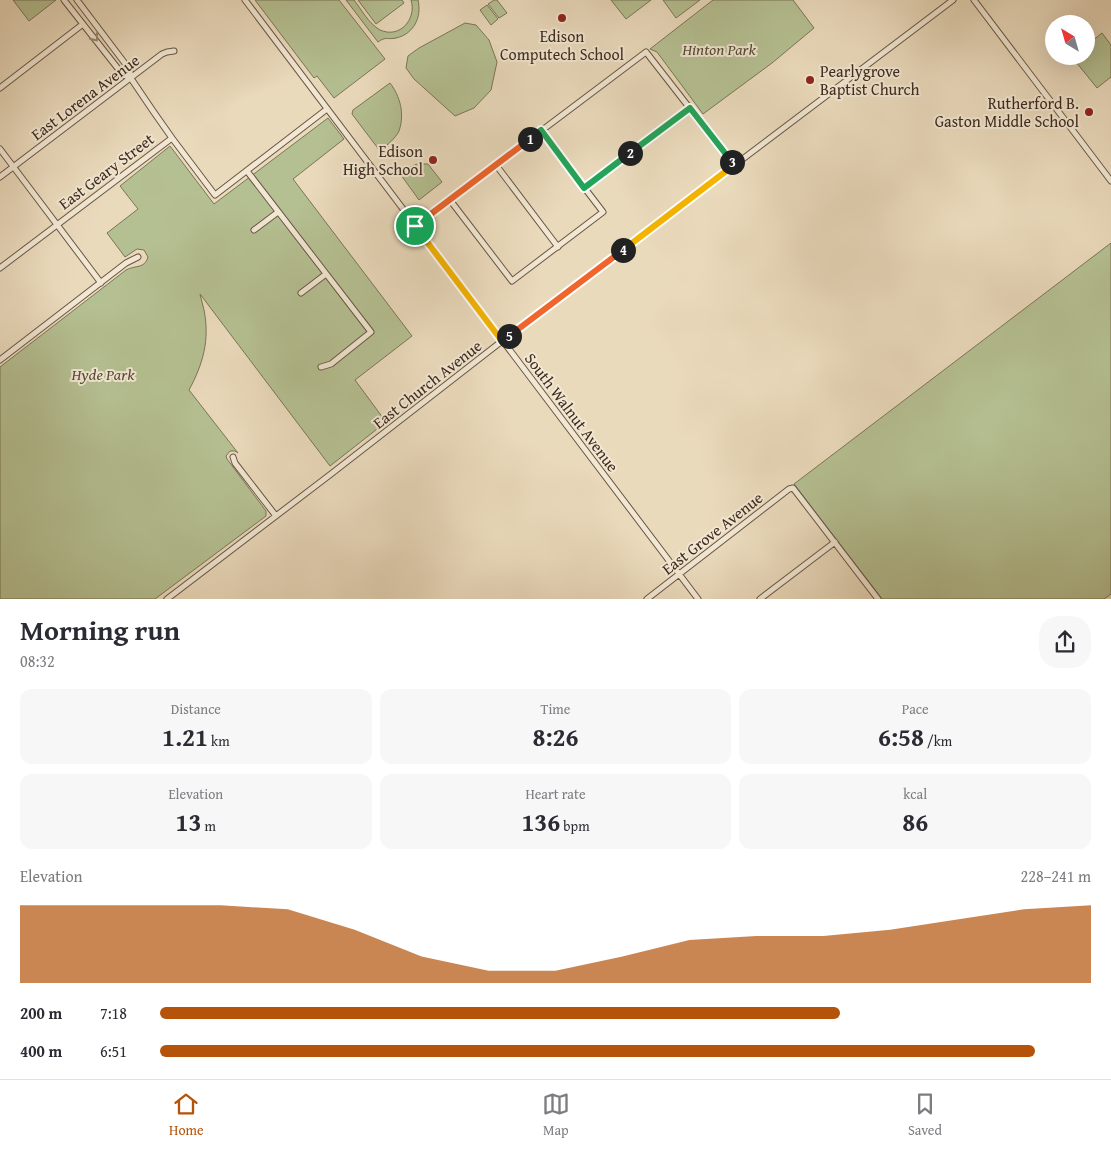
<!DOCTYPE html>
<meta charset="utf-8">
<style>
:root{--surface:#fff;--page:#f7f7f7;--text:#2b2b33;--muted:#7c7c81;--line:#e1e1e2;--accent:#b45309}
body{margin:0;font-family:"Gentium Book Plus",serif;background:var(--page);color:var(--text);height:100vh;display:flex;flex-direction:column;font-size:19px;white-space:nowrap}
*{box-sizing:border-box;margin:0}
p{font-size:16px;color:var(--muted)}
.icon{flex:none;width:28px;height:28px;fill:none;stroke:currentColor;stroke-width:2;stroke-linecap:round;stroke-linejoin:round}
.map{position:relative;height:599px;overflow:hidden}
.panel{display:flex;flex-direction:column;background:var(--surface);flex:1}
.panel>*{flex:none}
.needle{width:32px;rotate:323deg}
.tools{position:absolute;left:1045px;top:15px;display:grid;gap:10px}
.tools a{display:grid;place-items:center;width:50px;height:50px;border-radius:50%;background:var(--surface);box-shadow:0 5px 20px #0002;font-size:25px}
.pin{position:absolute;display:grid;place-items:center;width:42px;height:42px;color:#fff;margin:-21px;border:2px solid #fff;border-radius:50%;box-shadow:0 1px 5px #0007}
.km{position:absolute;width:25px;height:25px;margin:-12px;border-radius:50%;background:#222;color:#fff;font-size:14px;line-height:25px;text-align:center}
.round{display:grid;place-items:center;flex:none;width:52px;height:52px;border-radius:20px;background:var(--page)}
.head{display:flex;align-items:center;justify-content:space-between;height:85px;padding:0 20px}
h1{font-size:28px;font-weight:600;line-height:38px}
.figures{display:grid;grid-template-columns:repeat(3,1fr);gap:8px;height:85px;padding:5px 20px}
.figures div{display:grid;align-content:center;border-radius:12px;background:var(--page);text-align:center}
.figures b{font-size:25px;font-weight:600}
.figures small{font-size:14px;font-weight:400}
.figures p{font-size:14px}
.chart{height:140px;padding:10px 20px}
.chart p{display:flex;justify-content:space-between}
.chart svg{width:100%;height:90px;margin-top:5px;fill:var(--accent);opacity:.7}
ul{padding:0 20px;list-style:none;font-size:16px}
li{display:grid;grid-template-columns:80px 60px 1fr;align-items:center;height:38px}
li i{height:12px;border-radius:6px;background:var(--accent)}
.dock{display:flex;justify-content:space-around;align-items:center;height:70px;border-top:1px solid var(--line);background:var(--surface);font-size:14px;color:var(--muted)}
.dock a{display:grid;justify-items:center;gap:2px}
.dock .active{color:var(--accent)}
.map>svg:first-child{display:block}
</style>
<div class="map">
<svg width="1111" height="599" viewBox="0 0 1111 599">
<rect width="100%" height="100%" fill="#eadabc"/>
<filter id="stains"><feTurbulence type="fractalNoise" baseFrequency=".004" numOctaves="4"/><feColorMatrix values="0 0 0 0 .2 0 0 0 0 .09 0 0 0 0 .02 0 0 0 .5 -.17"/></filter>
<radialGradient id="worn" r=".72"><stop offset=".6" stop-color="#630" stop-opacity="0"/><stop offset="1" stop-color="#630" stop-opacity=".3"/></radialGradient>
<!-- green -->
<path fill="#b5c092" stroke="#7a7557" d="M13,0h43l-27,21z
M255,0h84l46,59 -51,39 -17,-22 -3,2z
M346,0h8c7,9 15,24 26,30 20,9 37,-11 31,-30h7c4,17 -4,34 -22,38 -9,2 -10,-2 -18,4z
M358,0h44l2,3 -28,21z
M494,0h3l10,13 -8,5 -11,-14z
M611,0h40l-25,19z
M663,0h37l-24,18z
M713,0h80l21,28 -42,35 -69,51 -46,-62 -7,-3z
M487,5l11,14 -7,6 -11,-15z
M465,23l11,2 13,15 8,22 -6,28 -17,18 -19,8 -41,-37 -8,-11 2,-12 11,-8z
M1102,33l9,12v32l-14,11 -25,-31 14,-1v-10z
M390,83c10,13 15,31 9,48 -4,8 -12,14 -19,20l-28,-37 1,-4z
M328,118l16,21 -51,40 119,157 -57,44 31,42 -56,44 -130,-172c1,5 3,11 4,16 6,30 -1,54 -15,80l49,63 -3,-2h-5l-4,5 1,3 39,52v5l-111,83h-155v-232l126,-97c9,-5 19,-1 22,-13l-4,-7 -7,-1 -12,8 -18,-24 31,-24 -18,-23 50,-40 44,58z
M417,164h11l14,18 -23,18 -18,-25 5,-6z
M1111,243v351l-7,5h-222l-88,-115z"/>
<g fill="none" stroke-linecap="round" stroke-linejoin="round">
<!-- minor casing -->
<g stroke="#695644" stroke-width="7">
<path id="minor" d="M64,0l59,75 7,2
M77,0l53,70v7l23,34 19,27 43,57 112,-86
M245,0l453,599
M974,0l137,181
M0,88l83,-64
M0,149l101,134
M496,165l62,82
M247,171l124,161 -40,32 -10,3
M0,177l162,-123 5,-2 7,-1
M584,188l106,-81
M450,200l62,81 91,-69 -62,-81
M415,226l231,-174 88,113
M254,230l24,-18
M0,268l172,-130
M301,293l25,-19
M0,360l126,-97 12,-6
M233,457l2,6 41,53
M167,599l164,-125 171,-133 451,-341
M647,599l142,-110 4,-1 85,111
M760,599l75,-57"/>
</g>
<!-- minor -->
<use href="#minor" stroke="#f1e7d3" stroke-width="5"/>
</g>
<!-- one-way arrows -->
<defs><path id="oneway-chevron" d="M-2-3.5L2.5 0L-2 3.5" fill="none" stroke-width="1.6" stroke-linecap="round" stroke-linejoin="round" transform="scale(1.25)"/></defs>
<use stroke="#988878" href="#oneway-chevron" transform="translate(95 38) rotate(52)"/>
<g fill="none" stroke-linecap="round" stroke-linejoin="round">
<!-- split-1 casing -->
<g stroke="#fff" stroke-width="10">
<path id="split-1" d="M415,226l115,-87"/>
</g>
<!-- split-2 casing -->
<g stroke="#fff" stroke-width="10">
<path id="split-2" d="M530,139l11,-9 43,58 46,-35"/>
</g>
<!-- split-3 casing -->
<g stroke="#fff" stroke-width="10">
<path id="split-3" d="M630,153l60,-45 42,54"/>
</g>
<!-- split-4 casing -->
<g stroke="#fff" stroke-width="10">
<path id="split-4" d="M623,250l111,-85 -2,-3"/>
</g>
<!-- split-5 casing -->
<g stroke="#fff" stroke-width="10">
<path id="split-5" d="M509,336l114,-86"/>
</g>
<!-- split-6 casing -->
<g stroke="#fff" stroke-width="10">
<path id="split-6" d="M415,226l87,115 7,-5"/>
</g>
<!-- split-1 -->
<use href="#split-1" stroke="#f0652b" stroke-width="6"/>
<!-- split-2 -->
<use href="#split-2" stroke="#22a559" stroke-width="6"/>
<!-- split-3 -->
<use href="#split-3" stroke="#22a559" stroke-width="6"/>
<!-- split-4 -->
<use href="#split-4" stroke="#f5b400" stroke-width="6"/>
<!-- split-5 -->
<use href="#split-5" stroke="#f0652b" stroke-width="6"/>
<!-- split-6 -->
<use href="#split-6" stroke="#f5b400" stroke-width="6"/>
</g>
<!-- markers -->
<g fill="#8f2418" stroke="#f1e7d3" stroke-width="2">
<circle cx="562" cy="18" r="5"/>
<circle cx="810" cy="80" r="5"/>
<circle cx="1089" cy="112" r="5"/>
<circle cx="433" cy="160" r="5"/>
</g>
<g text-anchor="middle" stroke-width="4" stroke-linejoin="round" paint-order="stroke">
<!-- poi labels -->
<g font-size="16" fill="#3e2a1c" stroke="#f1e7d3" text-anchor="end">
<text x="562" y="42" text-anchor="middle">Edison<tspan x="562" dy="18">Computech School</tspan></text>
<text x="820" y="77" text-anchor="start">Pearlygrove<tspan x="820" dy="18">Baptist Church</tspan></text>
<text x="1079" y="109">Rutherford B.<tspan x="1079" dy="18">Gaston Middle School</tspan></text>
<text x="423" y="157">Edison<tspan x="423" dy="18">High School</tspan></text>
</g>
<!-- park labels -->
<g font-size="16" font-style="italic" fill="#564834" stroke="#f1e7d3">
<text x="719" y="55">Hinton Park</text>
<text x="103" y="380">Hyde Park</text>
</g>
<!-- street labels -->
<g font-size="16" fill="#3e2a1c" stroke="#f1e7d3">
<text transform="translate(85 97) rotate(-37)" y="6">East Lorena Avenue</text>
<text transform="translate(106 171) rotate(-37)" y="6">East Geary Street</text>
<text transform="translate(427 384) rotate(-38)" y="6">East Church Avenue</text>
<text transform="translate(572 412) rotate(53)" y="6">South Walnut Avenue</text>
<text transform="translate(712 533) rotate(-38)" y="6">East Grove Avenue</text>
</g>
</g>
<rect width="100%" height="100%" filter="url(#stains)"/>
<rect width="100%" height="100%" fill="url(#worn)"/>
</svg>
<div class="tools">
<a><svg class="needle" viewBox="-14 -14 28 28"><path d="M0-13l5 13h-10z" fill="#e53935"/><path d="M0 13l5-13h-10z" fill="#7c7c81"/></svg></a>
</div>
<div class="pin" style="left:415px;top:226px;background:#1e9e55"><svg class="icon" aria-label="arrive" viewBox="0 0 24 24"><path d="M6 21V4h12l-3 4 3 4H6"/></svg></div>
<b class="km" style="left:530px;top:139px">1</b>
<b class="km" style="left:630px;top:153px">2</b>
<b class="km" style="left:732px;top:162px">3</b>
<b class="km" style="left:623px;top:250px">4</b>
<b class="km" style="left:509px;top:336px">5</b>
</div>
<section class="panel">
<div class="head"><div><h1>Morning run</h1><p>08:32</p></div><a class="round"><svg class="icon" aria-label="share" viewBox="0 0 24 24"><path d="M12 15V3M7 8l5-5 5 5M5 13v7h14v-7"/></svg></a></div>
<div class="figures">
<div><p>Distance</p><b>1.21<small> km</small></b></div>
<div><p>Time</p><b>8:26</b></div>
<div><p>Pace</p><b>6:58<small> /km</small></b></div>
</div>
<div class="figures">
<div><p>Elevation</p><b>13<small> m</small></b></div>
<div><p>Heart rate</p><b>136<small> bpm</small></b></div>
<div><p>kcal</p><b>86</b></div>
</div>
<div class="chart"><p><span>Elevation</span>228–241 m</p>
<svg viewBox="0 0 160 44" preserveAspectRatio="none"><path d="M0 44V6L10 6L20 6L30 6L40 8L50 18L60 31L70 38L80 38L90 31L100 23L110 21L120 21L130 18L140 13L150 8L160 6V44z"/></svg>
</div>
<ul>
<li><b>200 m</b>7:18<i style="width:73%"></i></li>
<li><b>400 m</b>6:51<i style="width:94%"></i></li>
</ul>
</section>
<nav class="dock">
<a class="active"><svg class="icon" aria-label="home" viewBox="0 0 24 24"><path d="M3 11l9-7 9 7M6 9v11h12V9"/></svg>Home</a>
<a><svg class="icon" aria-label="map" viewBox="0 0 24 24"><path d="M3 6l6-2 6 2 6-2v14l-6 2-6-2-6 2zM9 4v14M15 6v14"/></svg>Map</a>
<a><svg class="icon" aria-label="saved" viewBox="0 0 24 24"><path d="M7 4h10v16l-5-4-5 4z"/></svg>Saved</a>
</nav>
